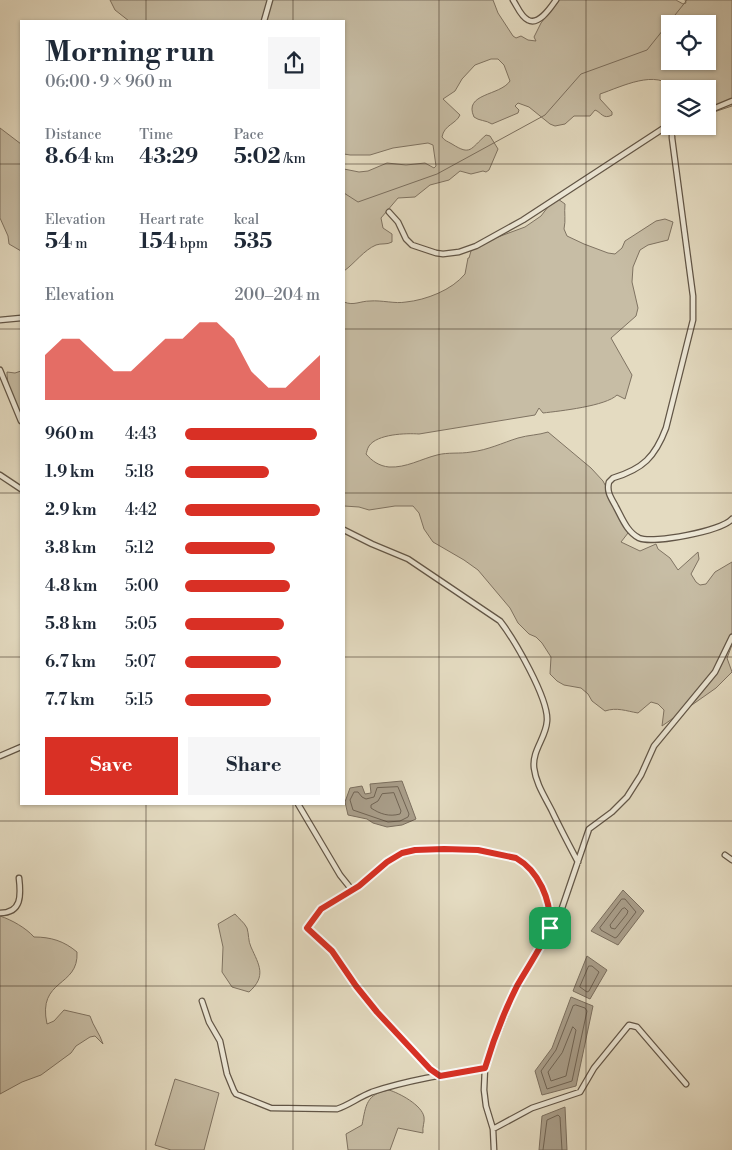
<!DOCTYPE html>
<meta charset="utf-8">
<style>
:root{--surface:#fff;--page:#f6f6f7;--text:#1f2937;--muted:#747a83;--accent:#d93025}
body{margin:0;font-family:"Libre Bodoni",serif;background:var(--page);color:var(--text);height:100vh;display:flex;flex-direction:column;font-size:19px;white-space:nowrap}
*{box-sizing:border-box;margin:0}
p{font-size:16px;color:var(--muted)}
.icon{flex:none;width:28px;height:28px;fill:none;stroke:currentColor;stroke-width:2;stroke-linecap:round;stroke-linejoin:round}
.map{position:relative;flex:1;overflow:hidden}
.panel{position:absolute;left:20px;top:20px;width:325px;height:785px;display:flex;flex-direction:column;background:var(--surface);border-radius:0px;box-shadow:0 1px 4px #0004}
.panel>*{flex:none}
.controls{position:absolute;left:661px;top:15px;display:grid;gap:10px}
.controls a{display:grid;place-items:center;width:55px;height:55px;border-radius:0px;background:var(--surface);box-shadow:0 1px 4px #0004;font-size:25px}
.pin{position:absolute;display:grid;place-items:center;width:42px;height:42px;color:#fff;margin:-21px;border-radius:10px;box-shadow:0 2px 8px #0006}
.round{display:grid;place-items:center;flex:none;width:52px;height:52px;border-radius:0px;background:var(--page)}
.overview{display:flex;align-items:center;justify-content:space-between;height:85px;padding:0 25px}
h1{font-size:28px;font-weight:800;line-height:38px}
.stats{display:grid;grid-template-columns:repeat(3,1fr);gap:8px;height:85px;padding:5px 25px}
.stats div{display:grid;align-content:center}
.stats b{font-size:21px;font-weight:800}
.stats small{font-size:14px;font-weight:400}
.stats p{font-size:14px}
.chart{height:140px;padding:10px 25px}
.chart p{display:flex;justify-content:space-between}
.chart svg{width:100%;height:90px;margin-top:5px;fill:var(--accent);opacity:.7}
.button{display:flex;gap:10px;margin-top:auto;padding:10px 25px}
.button a{flex:1;height:58px;border-radius:0px;background:var(--accent);color:#fff;font-size:20px;font-weight:800;line-height:58px;text-align:center}
.button a+a{background:var(--page);color:var(--text)}
ul{padding:0 25px;list-style:none;font-size:16px}
li{display:grid;grid-template-columns:80px 60px 1fr;align-items:center;height:38px}
li i{height:12px;border-radius:6px;background:var(--accent)}
.map>svg:first-child{display:block}
</style>
<div class="map">
<svg width="732" height="1150" viewBox="0 0 732 1150">
<rect width="100%" height="100%" fill="#e4dbc1"/>
<filter id="stains"><feTurbulence type="fractalNoise" baseFrequency=".004" numOctaves="4"/><feColorMatrix values="0 0 0 0 .2 0 0 0 0 .09 0 0 0 0 .02 0 0 0 .5 -.17"/></filter>
<radialGradient id="worn" r=".72"><stop offset=".6" stop-color="#630" stop-opacity="0"/><stop offset="1" stop-color="#630" stop-opacity=".3"/></radialGradient>
<!-- green -->
<path fill="#c7bda5" stroke="#7f7362" fill-rule="evenodd" d="M110,0h383l5,13 15,23 3,2 5,-2 7,4 8,1 -2,-4 7,-14 18,-23h117l7,4 3,-1 -1,-3h47v106l-24,8v-25h-34c-17,-21 -53,-2 -74,5v5l12,13v3c-9,5 -11,-3 -17,-5l-5,6h-16l-9,8 -10,2 -5,-2 -21,-17 -11,-4 -3,3 4,4 -1,3 -26,11c-6,-4 -13,-3 -18,-7 -11,-24 26,-21 36,-36l-6,-16 -6,-6h-7l-16,6 -13,14 -7,12 -12,8 17,16c-4,9 -16,10 -18,22 3,4 5,4 10,7 19,12 18,5 34,-9l4,1 8,13 -9,21 -3,2 -3,-1 -12,3 -11,-3 -11,9 -19,5 -15,12 -17,1 -17,20 2,10 9,6v8c-5,3 -11,1 -16,3 -12,5 -21,18 -32,26v-102l15,3 9,-1 19,-8 19,2 19,-2 9,5 2,-2 -3,-21 -5,-2 -35,5 -23,7h-20l-6,-1v-133h-215l-14,-11zM670,24h38v37h-38z
M0,128l21,16v107l-12,-7 -1,-8 -8,-18z
M558,199l7,5c-1,9 1,16 -1,25l3,7 17,8 24,9 7,1 7,-6 3,-7 31,-20 9,-2 8,3 -5,18 -20,5 -8,5 -7,17 -1,15 6,26 -2,8 -25,22 21,37 -7,24 -8,-4c-11,11 -57,16 -74,18l-4,-5 -4,7 -116,19c-13,-1 -42,0 -50,12 -2,3 -2,6 -3,8 6,7 13,12 23,13 17,1 32,-8 48,-12 11,-3 23,-1 34,-3 17,-2 31,-9 47,-14 10,-3 21,-3 30,-6l43,36 12,13 26,49 -1,3 -7,9 19,9 16,-7 2,5 12,9 8,12 20,-18 1,7 -8,15 5,8 4,3 6,-1 9,-12 17,-10v83l-5,13 5,14 -16,16 -54,38 2,-16 -6,-6 -7,-2 -13,11c-12,-2 -21,-6 -33,-2l-13,-10 -4,-7 -7,-6 -17,-3 -7,-4 -7,-7 1,-17 -9,-14 -6,-6 -7,-3 -11,-11 -8,-15 -32,-38 -14,-10 -31,-18 -9,-13 -5,-16 -6,-7h-18l-26,4 -10,-3 -15,-1v-204c10,4 16,-1 26,-1 12,-1 25,3 36,1 20,-2 46,-12 59,-28l3,-16h1l2,-7 8,-7 46,-17 16,-11 10,-13z
M21,371v43l-11,-13 -3,-26v-3l8,1z
M235,914c3,4 9,8 12,14 2,6 1,13 4,19 8,18 16,29 -2,45l-17,-5 -10,-15 1,-25 -5,-23z
M0,916c12,4 26,12 34,21 17,0 30,4 43,15 2,36 -40,26 -30,72l7,-3 10,-11 26,6c3,10 10,18 13,28l-8,-8 -5,1 -14,9 -5,7 -30,22 -19,7 -22,12z
M175,1079l44,14 -15,57h-33l-16,-5z
M389,1090c10,3 33,15 35,27 1,5 -2,10 -1,16l-25,-5 -8,22h-42l-2,-16 16,-9c4,-20 4,-31 27,-35z"/>
<!-- water -->
<path fill="#a99e8a" stroke="#7b6f5f" d="M402,781l14,38 -14,6 -15,2 -14,-4 -6,-4 -19,-4 -3,-13 5,-14 12,-2 3,8 6,-1 -1,-9z
M623,890l21,21 -26,34 -27,-14z
M587,956l20,14 -17,29 -17,-8z
M571,997l22,9 -17,80 -34,9 -7,-24 17,-23z
M565,1107l2,43h-28l3,-34z"/>
<g fill="none" stroke-linecap="round" stroke-linejoin="round">
<!-- shore -->
<path stroke="#706454" stroke-width="1" d="M398,787l11,27 -1,3 -8,4 -12,1 -35,-12 -3,-10 4,-8h4l4,5 4,2 8,-2 3,-9z
M394,793l7,18 -1,3c-11,3 -20,0 -29,-6v-3l7,-4 4,-7z
M622,899h3l11,13 -19,25 -2,1 -14,-8 -1,-2z
M625,908l3,3 -1,3 -12,15 -4,-1 -1,-3 12,-16z
M589,966h3l7,6 -10,19 -2,1 -7,-5z
M576,1005l9,3 2,3 -15,70 -25,8 -6,-18 15,-21 17,-44z
M573,1027l3,3 -10,46 -15,5 -3,-9 14,-19z
M543,1150l4,-30 11,-5 2,2 2,33"/>
<!-- stream -->
<path stroke="#7b6f5f" stroke-width="1" d="M344,193l14,9 79,-28 108,-59 36,-41 66,-24 40,-50"/>
<!-- street casing -->
<g stroke="#625647" stroke-width="7">
<path id="street" d="M513,0c4,6 8,17 15,20 11,6 23,-13 28,-20
M264,21l6,-21
M708,111l24,-10
M678,126l-6,8v4l21,158v24l-27,108c-11,29 -23,41 -53,50l-4,4c-3,10 3,17 7,25 6,11 11,25 23,31 14,6 83,-7 93,-19
M389,212l9,10 8,17 6,6 24,8 7,1 16,-2 17,-6 47,-26 147,-96
M0,320l21,-2
M0,370l21,51
M0,475l21,14
M344,530l28,14 36,15 92,62c14,18 49,78 47,100 -1,17 -15,29 -13,47 2,16 11,29 18,43 8,17 17,34 26,51
M0,756l21,-9
M298,804l42,71 12,15
M725,855l7,5
M0,913c22,0 21,-18 19,-35
M202,1001l7,21 11,19 7,33 7,17 2,3 35,14 66,1c12,-4 22,-12 35,-17 36,-12 75,-18 113,-24
M440,1076l-10,-7 -53,-57 -21,-25 -24,-36 -25,-23 14,-19 38,-24 28,-24 15,-8 13,-3 29,-1 34,1 38,8 4,2 10,8 11,18 7,18 2,23
M493,1129l39,-21 48,-16 14,-24 35,-43 8,2 49,57
M494,1150l-1,-21 -7,-23 -2,-16 1,-22 6,-18 25,-62 45,-77 28,-82 23,-17 15,-15 14,-22 13,-29 61,-74 17,-35"/>
</g>
<!-- street -->
<use href="#street" stroke="#ede8d7" stroke-width="4.5"/>
</g>
<g fill="none" stroke-linecap="round" stroke-linejoin="round">
<!-- route casing -->
<g stroke="#fff" stroke-width="10">
<path id="route" d="M444,849l34,1 38,8c23,13 35,42 34,68 -1,9 -27,49 -33,60 -13,26 -24,55 -32,82l-45,8 -10,-7 -53,-57 -21,-26 -24,-35 -25,-23 14,-19 38,-23 28,-24 15,-9 13,-3z"/>
</g>
<!-- route -->
<use href="#route" stroke="#d93025" stroke-width="6"/>
</g>
<!-- grid -->
<path fill="none" stroke="#37291e" stroke-width="1" stroke-opacity="0.55" d="M146,0v21M293,0v21M439,0v1150M586,0v1150M0,164h21M344,164h388M0,329h21M344,329h388M0,493h21M344,493h388M0,657h21M344,657h388M146,804v346M293,804v346M0,821h732M0,986h732"/>
<rect width="100%" height="100%" filter="url(#stains)"/>
<rect width="100%" height="100%" fill="url(#worn)"/>
</svg>
<div class="controls">
<a><svg class="icon" aria-label="locate" viewBox="0 0 24 24"><circle cx="12" cy="12" r="6"/><path d="M12 2v4M12 18v4M2 12h4M18 12h4"/></svg></a>
<a><svg class="icon" aria-label="layers" viewBox="0 0 24 24"><path d="M12 4l9 5-9 5-9-5zM3 14l9 5 9-5"/></svg></a>
</div>
<div class="pin" style="left:550px;top:928px;background:#1e9e55"><svg class="icon" aria-label="arrive" viewBox="0 0 24 24"><path d="M6 21V4h12l-3 4 3 4H6"/></svg></div>
<section class="panel">
<div class="overview"><div><h1>Morning run</h1><p>06:00 · 9 × 960 m</p></div><a class="round"><svg class="icon" aria-label="share" viewBox="0 0 24 24"><path d="M12 15V3M7 8l5-5 5 5M5 13v7h14v-7"/></svg></a></div>
<div class="stats">
<div><p>Distance</p><b>8.64<small> km</small></b></div>
<div><p>Time</p><b>43:29</b></div>
<div><p>Pace</p><b>5:02<small> /km</small></b></div>
</div>
<div class="stats">
<div><p>Elevation</p><b>54<small> m</small></b></div>
<div><p>Heart rate</p><b>154<small> bpm</small></b></div>
<div><p>kcal</p><b>535</b></div>
</div>
<div class="chart"><p><span>Elevation</span>200–204 m</p>
<svg viewBox="0 0 160 44" preserveAspectRatio="none"><path d="M0 44V22L10 14L20 14L30 22L40 30L50 30L60 22L70 14L80 14L90 6L100 6L110 14L120 30L130 38L140 38L150 30L160 22V44z"/></svg>
</div>
<ul>
<li><b>960 m</b>4:43<i style="width:98%"></i></li>
<li><b>1.9 km</b>5:18<i style="width:62%"></i></li>
<li><b>2.9 km</b>4:42<i style="width:100%"></i></li>
<li><b>3.8 km</b>5:12<i style="width:67%"></i></li>
<li><b>4.8 km</b>5:00<i style="width:78%"></i></li>
<li><b>5.8 km</b>5:05<i style="width:73%"></i></li>
<li><b>6.7 km</b>5:07<i style="width:71%"></i></li>
<li><b>7.7 km</b>5:15<i style="width:64%"></i></li>
</ul>
<div class="button"><a>Save</a><a>Share</a></div>
</section>
</div>
